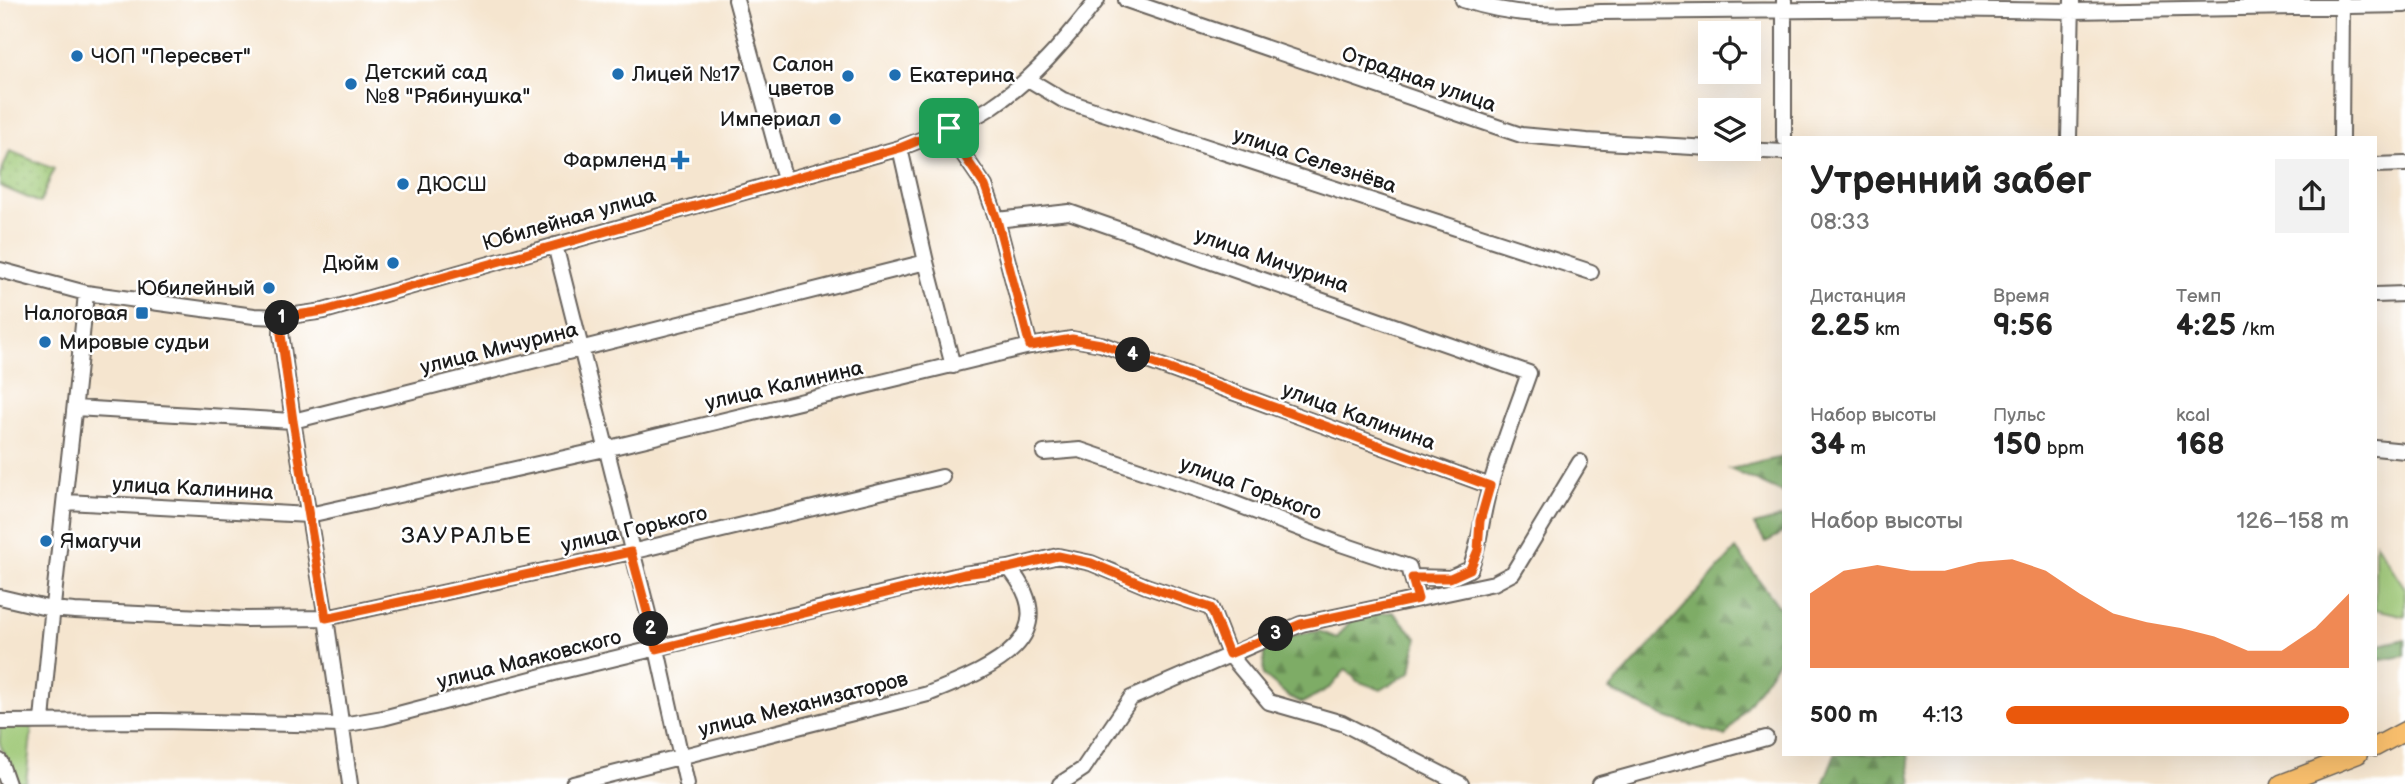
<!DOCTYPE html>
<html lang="ru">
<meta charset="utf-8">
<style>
:root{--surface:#fff;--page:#f2f2f2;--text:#222;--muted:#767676;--accent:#ea580c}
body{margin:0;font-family:"Balsamiq Sans",sans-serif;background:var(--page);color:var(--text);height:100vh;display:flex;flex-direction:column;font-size:26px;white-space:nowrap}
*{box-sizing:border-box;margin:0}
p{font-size:23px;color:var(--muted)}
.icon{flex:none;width:38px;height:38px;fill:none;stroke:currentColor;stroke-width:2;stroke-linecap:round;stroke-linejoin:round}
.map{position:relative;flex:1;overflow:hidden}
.details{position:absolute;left:1782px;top:136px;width:595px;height:620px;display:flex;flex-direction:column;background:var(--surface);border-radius:0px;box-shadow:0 7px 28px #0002}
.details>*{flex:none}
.fabs{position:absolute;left:1698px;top:21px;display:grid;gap:14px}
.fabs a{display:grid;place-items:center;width:63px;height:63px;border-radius:0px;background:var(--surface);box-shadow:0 7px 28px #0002;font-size:35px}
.pin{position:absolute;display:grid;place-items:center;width:60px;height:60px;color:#fff;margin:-30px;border-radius:14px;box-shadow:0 4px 10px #0006}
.km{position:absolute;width:35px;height:35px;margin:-18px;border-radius:50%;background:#222;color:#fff;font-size:19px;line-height:35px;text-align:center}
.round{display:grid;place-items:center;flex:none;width:74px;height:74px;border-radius:0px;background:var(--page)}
.head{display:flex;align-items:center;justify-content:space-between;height:119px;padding:0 28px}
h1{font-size:38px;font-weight:800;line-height:52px}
.figures{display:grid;grid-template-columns:repeat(3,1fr);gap:10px;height:119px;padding:7px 28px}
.figures div{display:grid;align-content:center}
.figures b{font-size:30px;font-weight:800}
.figures small{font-size:19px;font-weight:400}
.figures p{font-size:19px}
.chart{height:196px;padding:14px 28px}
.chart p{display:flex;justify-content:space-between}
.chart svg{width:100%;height:126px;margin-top:7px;fill:var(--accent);opacity:.7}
ul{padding:0 28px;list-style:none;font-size:23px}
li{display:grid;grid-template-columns:112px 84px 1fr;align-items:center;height:52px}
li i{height:18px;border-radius:9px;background:var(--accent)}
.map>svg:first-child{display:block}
</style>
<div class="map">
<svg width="2405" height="784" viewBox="0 0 2405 784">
<defs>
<pattern id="forest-firs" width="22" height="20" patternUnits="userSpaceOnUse" patternTransform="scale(1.75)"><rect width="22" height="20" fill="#7eac66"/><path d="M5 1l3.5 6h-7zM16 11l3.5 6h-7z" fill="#668b53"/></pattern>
<pattern id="park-dots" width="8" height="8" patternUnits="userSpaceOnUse" patternTransform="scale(1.75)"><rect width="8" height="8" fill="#9dc774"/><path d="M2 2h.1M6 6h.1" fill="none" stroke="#87aa64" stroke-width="1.8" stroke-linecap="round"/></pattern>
</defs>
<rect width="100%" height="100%" fill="#fff"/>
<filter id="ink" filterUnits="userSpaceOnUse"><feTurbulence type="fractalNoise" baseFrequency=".0143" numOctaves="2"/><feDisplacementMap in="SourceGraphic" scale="14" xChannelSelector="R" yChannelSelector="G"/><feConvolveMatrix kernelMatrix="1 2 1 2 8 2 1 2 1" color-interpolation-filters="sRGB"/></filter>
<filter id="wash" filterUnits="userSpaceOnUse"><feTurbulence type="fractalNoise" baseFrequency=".00686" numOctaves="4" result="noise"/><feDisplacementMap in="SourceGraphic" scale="28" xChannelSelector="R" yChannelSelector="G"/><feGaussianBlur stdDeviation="1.57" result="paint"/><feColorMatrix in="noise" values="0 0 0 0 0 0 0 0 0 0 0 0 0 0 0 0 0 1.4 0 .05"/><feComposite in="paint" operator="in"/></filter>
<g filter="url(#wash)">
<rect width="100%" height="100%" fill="#f5e5cf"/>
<!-- green -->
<path fill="#9dc774" stroke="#5c7248" stroke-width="2" d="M2375,542l30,46v28l-30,-7z
M32,726l-6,57 -11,-1 -15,-38v-17z"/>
<!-- forest -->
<path fill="url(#forest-firs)" stroke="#4d6441" stroke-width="2" d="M1783,457v36l-53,-24z
M1783,517v16l-17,9 -12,-17z
M1736,549l47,63v42l-57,82 -64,-20 -52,-26z
M1393,612l24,26 -6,34 -30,18 -24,-9 -11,-12 -15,18 -29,16 -14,-7 -25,-21 1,-23 17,-15 38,-6 18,7 17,-22z
M2405,639v17l-30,5v-15z
M1835,754h73l4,30h-89z"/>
<!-- park -->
<path fill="url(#park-dots)" stroke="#5c7248" stroke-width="2" d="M10,151l44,18 -14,34 -40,-17v-11z"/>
</g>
<g filter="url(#ink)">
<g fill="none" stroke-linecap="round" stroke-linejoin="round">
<!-- minor casing -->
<g stroke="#68625b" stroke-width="18">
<path id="minor" d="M736,0l49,180
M1126,0l395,135 66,6 123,7
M1463,0c46,15 89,17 137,12l324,-3 148,2 333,-6
M1028,79l35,21 528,172
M949,128l12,23 24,35 12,34 33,126
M1784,138v-138
M2069,138l3,-138
M2341,138l1,-138
M900,148l26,114 27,104
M1727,149l56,3
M2375,165l30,-1
M997,220l72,-8 460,161c-14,40 -30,80 -41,121 -7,25 -8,51 -18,75l-20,9 -38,-1
M555,245l102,404 30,135
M0,270l86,23 168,23 28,1 42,-6 576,-163c30,-12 63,-23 90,-40 44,-29 75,-67 107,-108
M2375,295l30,-1
M282,317l-1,17 12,87 33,197 24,166
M75,408l218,13 633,-159
M2375,448l30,3
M1044,453l36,-3 130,44 125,48 74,25 9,32
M66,502l243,13 296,-66 425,-103 42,-7 29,5 389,142
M0,597l51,12 24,2 170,8 81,-1 305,-66 311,-75
M42,721c12,-143 31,-285 44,-428
M0,722l160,-1 182,4 41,-7 175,-46 405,-98 46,-6 49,-12 33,7 55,23 65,22 18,46 40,48 73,21 119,61
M0,761l8,23
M573,784l355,-90c56,-23 141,-53 81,-126
M1060,784l23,-15 48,-71 170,-74 193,-41 19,-10 67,-111
M1600,784l166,-46"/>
</g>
<!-- major casing -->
<g stroke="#68625b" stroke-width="21">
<path id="major" d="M2375,747l30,-16
M2281,784l77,-30"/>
</g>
<!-- minor -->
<use href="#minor" stroke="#fff" stroke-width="14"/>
<!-- major -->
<use href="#major" stroke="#f9bf6d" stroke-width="18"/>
</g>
</g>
<g fill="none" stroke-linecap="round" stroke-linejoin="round" filter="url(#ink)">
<!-- route casing -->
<g stroke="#fff" stroke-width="14">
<path id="route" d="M949,128l12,23 24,35 12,34 33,126 42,-7 29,5 389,142 -10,35 -2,29 -8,19 -20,9h-38l6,21 -117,25 -72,30 -18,-46 -65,-22 -55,-23 -33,-7 -49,12 -45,6 -307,75 -26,-97 -305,66 -33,-197 -12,-87 1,-17 42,-6 576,-163z"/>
</g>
<!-- route -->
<use href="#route" stroke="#ea580c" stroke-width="9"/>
</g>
<!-- markers -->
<g fill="#1f6fb2" stroke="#fff" stroke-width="2.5">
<circle cx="77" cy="56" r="7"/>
<circle cx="618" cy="74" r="7"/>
<circle cx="895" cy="75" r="7"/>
<circle cx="848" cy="76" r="7"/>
<circle cx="351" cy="84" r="7"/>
<circle cx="835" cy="119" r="7"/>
<path d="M676.5 149.5h7v7h7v7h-7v7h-7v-7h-7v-7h7z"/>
<circle cx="403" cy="184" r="7"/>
<circle cx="393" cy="263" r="7"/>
<circle cx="269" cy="288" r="7"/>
<rect x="135" y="306" width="14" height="14" rx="3.5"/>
<circle cx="45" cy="342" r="7"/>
<circle cx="46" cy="541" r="7"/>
</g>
<g text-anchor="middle" stroke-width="5" stroke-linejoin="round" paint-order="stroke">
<!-- poi labels -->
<g font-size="21" fill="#1c1c1c" stroke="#fff" text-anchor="start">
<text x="91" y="63">ЧОП "Пересвет"</text>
<text x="834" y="71" text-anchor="end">Салон<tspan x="834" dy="24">цветов</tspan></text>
<text x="365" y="79">Детский сад<tspan x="365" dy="24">№8 "Рябинушка"</tspan></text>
<text x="632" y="81">Лицей №17</text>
<text x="909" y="82">Екатерина</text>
<text x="821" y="126" text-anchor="end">Империал</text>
<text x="666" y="167" text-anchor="end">Фармленд</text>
<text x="417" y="191">ДЮСШ</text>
<text x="379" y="270" text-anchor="end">Дюйм</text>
<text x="255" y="295" text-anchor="end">Юбилейный</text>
<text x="128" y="320" text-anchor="end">Налоговая</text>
<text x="59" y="349">Мировые судьи</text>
<text x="60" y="548">Ямагучи</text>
</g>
<!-- street labels -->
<g font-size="21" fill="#1c1c1c" stroke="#fff">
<text transform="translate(1419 79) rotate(19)" y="7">Отрадная улица</text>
<text transform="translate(1315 160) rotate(18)" y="7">улица Селезнёва</text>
<text transform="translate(569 219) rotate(-16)" y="7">Юбилейная улица</text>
<text transform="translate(1272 260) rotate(19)" y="7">улица Мичурина</text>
<text transform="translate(499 348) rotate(-14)" y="7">улица Мичурина</text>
<text transform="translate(784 385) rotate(-13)" y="7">улица Калинина</text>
<text transform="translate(1359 416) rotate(20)" y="7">улица Калинина</text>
<text transform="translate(193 488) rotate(3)" y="7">улица Калинина</text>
<text transform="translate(1251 488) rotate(20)" y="7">улица Горького</text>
<text transform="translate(634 529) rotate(-13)" y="7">улица Горького</text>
<text transform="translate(529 659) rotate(-14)" y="7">улица Маяковского</text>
<text transform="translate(803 704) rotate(-14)" y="7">улица Механизаторов</text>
</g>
<!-- neighbourhood labels -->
<g font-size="23" letter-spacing="2" fill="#1c1c1c" stroke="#fff">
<text x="467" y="543">ЗАУРАЛЬЕ</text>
</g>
</g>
</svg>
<div class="fabs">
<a><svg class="icon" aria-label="locate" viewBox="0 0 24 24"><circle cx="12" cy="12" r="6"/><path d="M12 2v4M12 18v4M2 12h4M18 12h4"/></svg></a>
<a><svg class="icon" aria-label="layers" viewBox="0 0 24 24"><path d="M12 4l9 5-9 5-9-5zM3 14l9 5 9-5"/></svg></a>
</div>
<div class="pin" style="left:949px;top:128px;background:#1e9e55"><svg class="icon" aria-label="arrive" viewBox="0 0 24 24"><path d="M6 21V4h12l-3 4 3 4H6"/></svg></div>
<b class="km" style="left:282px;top:318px">1</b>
<b class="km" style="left:651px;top:629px">2</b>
<b class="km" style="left:1276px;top:634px">3</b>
<b class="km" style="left:1133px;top:355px">4</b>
<section class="details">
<div class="head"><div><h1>Утренний забег</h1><p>08:33</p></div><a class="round"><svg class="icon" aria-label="share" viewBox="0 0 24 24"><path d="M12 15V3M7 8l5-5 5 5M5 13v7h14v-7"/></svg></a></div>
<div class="figures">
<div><p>Дистанция</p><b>2.25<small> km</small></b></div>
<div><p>Время</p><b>9:56</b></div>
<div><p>Темп</p><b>4:25<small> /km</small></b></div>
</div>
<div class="figures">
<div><p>Набор высоты</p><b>34<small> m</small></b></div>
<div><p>Пульс</p><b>150<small> bpm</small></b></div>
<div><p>kcal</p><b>168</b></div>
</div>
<div class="chart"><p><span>Набор высоты</span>126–158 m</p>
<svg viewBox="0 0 160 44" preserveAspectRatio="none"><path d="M0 44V18L10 10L20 8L30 10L40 10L50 7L60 6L70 10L80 18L90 25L100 28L110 30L120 33L130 38L140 38L150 30L160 18V44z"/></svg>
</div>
<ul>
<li><b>500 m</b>4:13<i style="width:100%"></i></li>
</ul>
</section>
</div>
